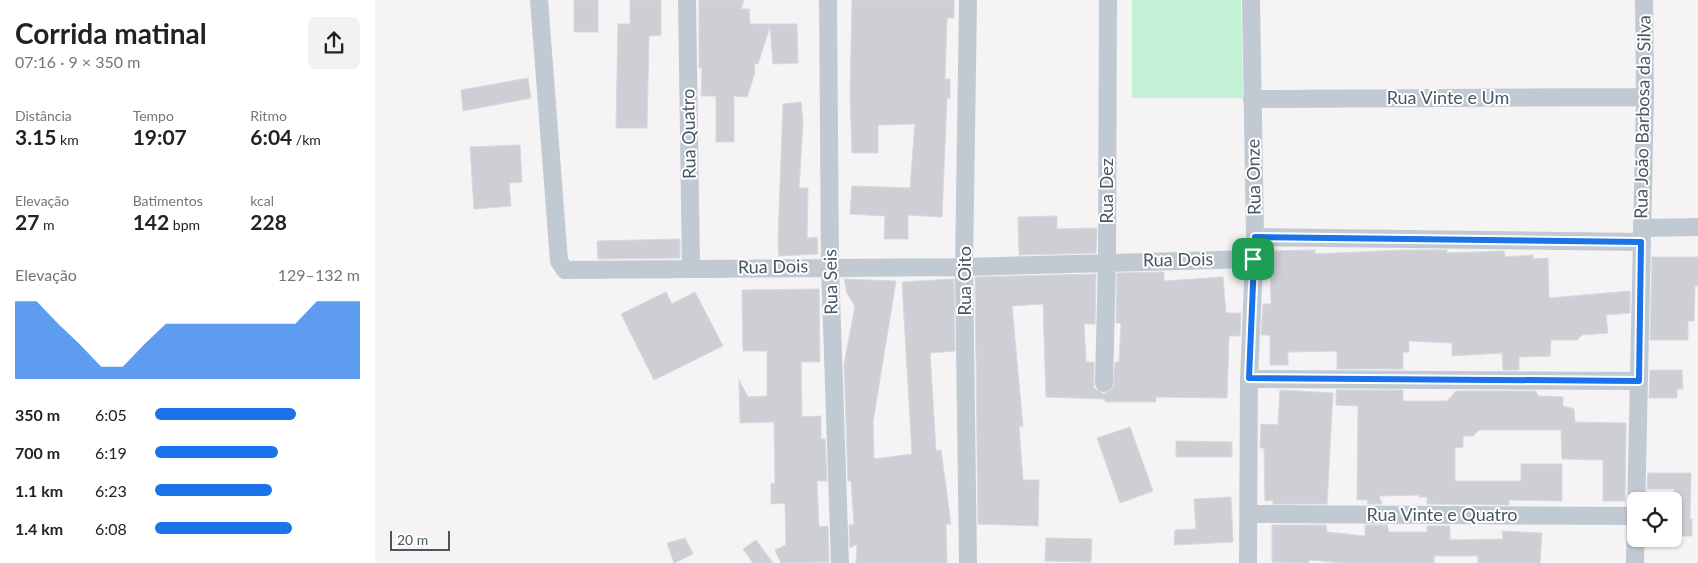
<!DOCTYPE html>
<html lang="pt">
<meta charset="utf-8">
<style>
:root{--surface:#fff;--page:#f2f2f2;--text:#222;--muted:#767676;--accent:#1a73e8}
body{margin:0;font-family:Lato,sans-serif;background:var(--page);color:var(--text);height:100vh;display:flex;flex-direction:column;font-size:19px;white-space:nowrap}
*{box-sizing:border-box;margin:0}
p{font-size:16px;color:var(--muted)}
.icon{flex:none;width:28px;height:28px;fill:none;stroke:currentColor;stroke-width:2;stroke-linecap:round;stroke-linejoin:round}
.map{position:relative;flex:1;overflow:hidden}
.drawer{display:flex;flex-direction:column;background:var(--surface);width:375px}
.drawer>*{flex:none}
.tools{position:absolute;left:1252px;top:492px;display:grid;gap:10px}
.tools a{display:grid;place-items:center;width:55px;height:55px;border-radius:8px;background:var(--surface);box-shadow:0 1px 4px #0004;font-size:25px}
.scale{position:absolute;left:15px;bottom:12px;width:60px;box-sizing:border-box;padding-left:5px;border:2px solid #4a5661;border-top:0;font-size:14px;line-height:18px;white-space:nowrap;color:#4a5661;-webkit-text-stroke:4px #fff;paint-order:stroke}
.pin{position:absolute;display:grid;place-items:center;width:42px;height:42px;color:#fff;margin:-21px;border-radius:10px;box-shadow:0 2px 8px #0006}
.round{display:grid;place-items:center;flex:none;width:52px;height:52px;border-radius:8px;background:var(--page)}
.headline{display:flex;align-items:center;justify-content:space-between;height:85px;padding:0 15px}
h1{font-size:28px;font-weight:700;line-height:38px}
.figures{display:grid;grid-template-columns:repeat(3,1fr);gap:8px;height:85px;padding:5px 15px}
.figures div{display:grid;align-content:center}
.figures b{font-size:21px;font-weight:700}
.figures small{font-size:14px;font-weight:400}
.figures p{font-size:14px}
.chart{height:140px;padding:10px 15px}
.chart p{display:flex;justify-content:space-between}
.chart svg{width:100%;height:90px;margin-top:5px;fill:var(--accent);opacity:.7}
ul{padding:0 15px;list-style:none;font-size:16px}
li{display:grid;grid-template-columns:80px 60px 1fr;align-items:center;height:38px}
li i{height:12px;border-radius:6px;background:var(--accent)}
main{display:flex;flex:1;min-height:0}
.map>svg:first-child{display:block}
</style>
<main>
<section class="drawer">
<div class="headline"><div><h1>Corrida matinal</h1><p>07:16 · 9 × 350 m</p></div><a class="round"><svg class="icon" aria-label="share" viewBox="0 0 24 24"><path d="M12 15V3M7 8l5-5 5 5M5 13v7h14v-7"/></svg></a></div>
<div class="figures">
<div><p>Distância</p><b>3.15<small> km</small></b></div>
<div><p>Tempo</p><b>19:07</b></div>
<div><p>Ritmo</p><b>6:04<small> /km</small></b></div>
</div>
<div class="figures">
<div><p>Elevação</p><b>27<small> m</small></b></div>
<div><p>Batimentos</p><b>142<small> bpm</small></b></div>
<div><p>kcal</p><b>228</b></div>
</div>
<div class="chart"><p><span>Elevação</span>129–132 m</p>
<svg viewBox="0 0 160 44" preserveAspectRatio="none"><path d="M0 44V6L10 6L20 17L30 27L40 38L50 38L60 27L70 17L80 17L90 17L100 17L110 17L120 17L130 17L140 6L150 6L160 6V44z"/></svg>
</div>
<ul>
<li><b>350 m</b>6:05<i style="width:69%"></i></li>
<li><b>700 m</b>6:19<i style="width:60%"></i></li>
<li><b>1.1 km</b>6:23<i style="width:57%"></i></li>
<li><b>1.4 km</b>6:08<i style="width:67%"></i></li>
</ul>
</section>
<div class="map">
<svg width="1323" height="563" viewBox="0 0 1323 563">
<rect width="100%" height="100%" fill="#f5f3f3"/>
<!-- green -->
<path fill="#c3f1d5" d="M757,0h109l2,98h-111z"/>
<!-- building -->
<path fill="#cdcfd5" stroke="#d7d9de" d="M199,0h24v32h-24z
M255,0h31v35l-12,1 -2,92h-31l2,-104h12z
M324,0h45l-3,9h8l1,15h47l1,39 -25,1 -3,-37 -12,37h-4l1,9 -8,24 -13,-1v46h-18v-46h-15l1,-28h-3z
M477,0h102v18h-7l-2,61h5v19h-3l-5,119 -34,-2v24h-24l1,-23 -35,-2 2,-28 58,2 5,-64 -37,1v28h-26l-2,-57z
M153,78l3,20 -68,13 -2,-21z
M426,102l2,21 -4,65h9l-1,50 10,-1 1,17 -39,2 -1,-16 5,-136z
M145,145l2,37 -13,1 2,23 -37,3 -4,-62z
M682,216v13l40,-1 -1,25 -77,2 -1,-38z
M305,239v19l-82,1 -1,-18z
M940,250v4l89,-4h43v3l57,-2 1,6 28,-2v4l15,-1 1,40 81,-7v22l-24,2 2,18 -26,2 -5,5h-26l-1,16 -31,1v13h-16l-1,-17 -50,3v-13l-43,-2v11h-6v17h-66v-18l-49,1v13h-18v-30h-9l2,-31h8l-1,-53z
M1277,257h46v29h-3l-1,35h-6v19h-38z
M789,272v9l59,-4 3,36h15l-1,23h-11l-2,62 -71,-1v5h-51v-3l-59,-2 -3,-93 -31,2 11,121 -4,-1 4,54h16l-1,46 -60,-2 -3,-247 121,-3 -1,50h-11l2,38h8v26l10,6 9,-6 2,-26h4l2,-39h-5l1,-50z
M469,279l52,2 -23,141 1,37 38,-5 -10,-172 52,-3 1,72 -25,2 6,98 5,-1 10,74h-5l1,39h-91l1,-19 -7,4 -1,-23 5,-1 -3,-43h-3l-4,-117 11,-58 -8,-13z
M444,289l1,73h-19l1,55 19,-1v23h4l2,42h-10l2,46 9,-1 1,36 -48,1 -6,-13 11,-5 -1,-42 -14,1v-20l4,-1 -1,-61 -34,1 -1,-43 9,17 19,-1v-45h-24l-1,-61z
M291,292l6,12 23,-12 28,54 -69,34 -33,-66z
M1275,370h32l1,19h-6v9h-28z
M905,390l53,3 -6,111h-54v-4l-8,1 -1,-53h-4l1,-24 17,1z
M961,390h67v11h44l9,-10h80l2,5 25,1v9l11,3 1,13 51,1 -1,78h-22v-41l-41,-1 -1,-29h-82l-6,6h-10v11l-8,1v33h66v-17h41v37l-53,-1v5l-82,-1v-7h-8v-2l-40,1 3,8h-15l1,-4h-11l1,-94 -22,-1z
M755,427l23,64 -33,12 -23,-65z
M801,441l56,1v15h-56z
M1273,473h43l-1,46h2v17h-18v-47h-27z
M856,497l2,45 -59,3 1,-15 21,-1 -2,-30z
M897,525h54l1,7 38,4v-11h22l2,7h38v-6h23v14l53,-1 -1,-8 40,2 -2,30h-62v-7h-44v7h-88l-37,-3v3l-37,-1z
M310,538l8,16 -19,9 -7,-20z
M671,538l46,1 -1,23 -46,-1z
M381,540l17,23h-20l-10,-14z"/>
<g fill="none" stroke-linecap="round" stroke-linejoin="round">
<!-- street -->
<path stroke="#c1cad2" stroke-width="18" d="M164,0l20,261 6,9 399,-3 289,-8
M312,0l4,268
M453,0l2,266 10,297
M877,99l393,-2
M1267,228l56,-1
M880,237l386,5
M874,379l390,2
M729,383l3,-121 1,-262
M874,514l387,2
M593,563l-4,-296 4,-267
M873,563l1,-184 6,-142 -4,-237
M1260,563l10,-466 -1,-97"/>
</g>
<g fill="none" stroke-linecap="round" stroke-linejoin="round">
<!-- route casing -->
<g stroke="#fff" stroke-width="10">
<path id="route" d="M880,237l386,5 -2,139 -390,-3z"/>
</g>
<!-- route -->
<use href="#route" stroke="#1a73e8" stroke-width="6"/>
</g>
<g text-anchor="middle" stroke-width="4" stroke-linejoin="round" paint-order="stroke">
<!-- street labels -->
<g font-size="18" fill="#4a5661" stroke="#fff">
<text x="1073" y="104">Rua Vinte e Um</text>
<text transform="translate(1268 117) rotate(-89)" y="6">Rua João Barbosa da Silva</text>
<text transform="translate(314 134) rotate(-91)" y="6">Rua Quatro</text>
<text transform="translate(879 177) rotate(-91)" y="6">Rua Onze</text>
<text transform="translate(732 191) rotate(-90)" y="6">Rua Dez</text>
<text transform="translate(803 260) rotate(-1)" y="6">Rua Dois</text>
<text transform="translate(398 267) rotate(-1)" y="6">Rua Dois</text>
<text transform="translate(590 281) rotate(-90)" y="6">Rua Oito</text>
<text transform="translate(456 282) rotate(-91)" y="6">Rua Seis</text>
<text x="1067" y="521">Rua Vinte e Quatro</text>
</g>
</g>
</svg>
<div class="tools">
<a><svg class="icon" aria-label="locate" viewBox="0 0 24 24"><circle cx="12" cy="12" r="6"/><path d="M12 2v4M12 18v4M2 12h4M18 12h4"/></svg></a>
</div>
<div class="scale">20 m</div>
<div class="pin" style="left:878px;top:259px;background:#1e9e55"><svg class="icon" aria-label="arrive" viewBox="0 0 24 24"><path d="M6 21V4h12l-3 4 3 4H6"/></svg></div>
</div>
</main>
